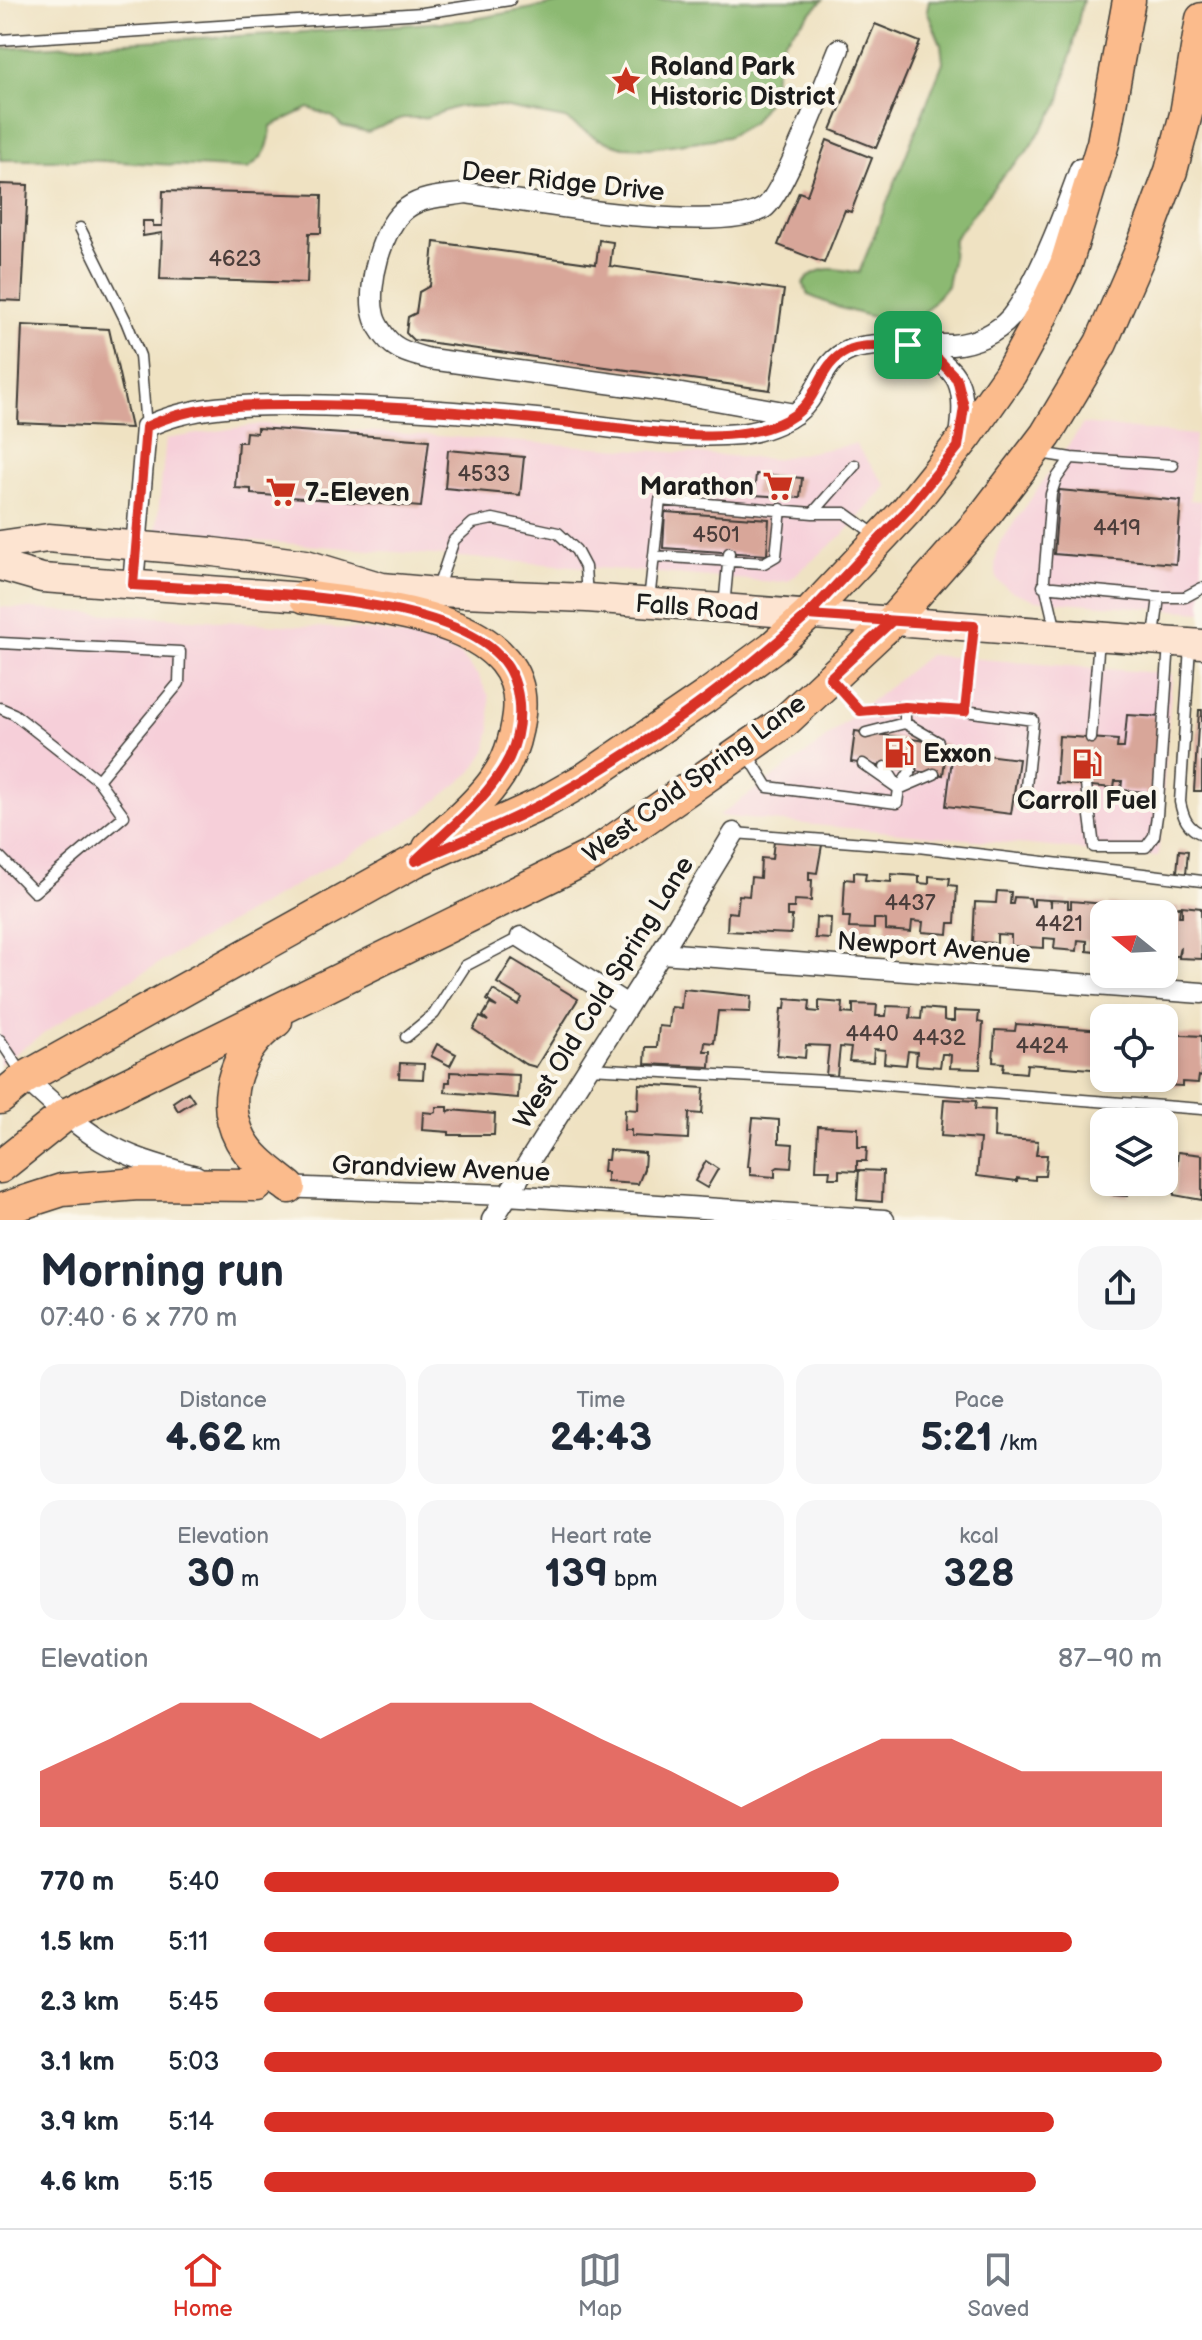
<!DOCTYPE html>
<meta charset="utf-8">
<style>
:root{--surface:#fff;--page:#f6f6f7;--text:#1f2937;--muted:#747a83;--line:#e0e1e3;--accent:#d93025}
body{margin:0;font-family:"Balsamiq Sans",sans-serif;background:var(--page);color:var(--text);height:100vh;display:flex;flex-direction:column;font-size:30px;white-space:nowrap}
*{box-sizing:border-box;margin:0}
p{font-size:26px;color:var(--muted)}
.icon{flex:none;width:44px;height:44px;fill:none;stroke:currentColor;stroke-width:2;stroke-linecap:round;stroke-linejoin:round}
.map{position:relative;height:1220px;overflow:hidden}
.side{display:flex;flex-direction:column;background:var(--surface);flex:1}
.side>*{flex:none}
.needle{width:52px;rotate:288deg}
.tools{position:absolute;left:1090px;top:900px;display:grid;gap:16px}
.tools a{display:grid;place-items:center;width:88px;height:88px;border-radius:16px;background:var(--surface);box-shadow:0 4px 12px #0003;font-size:40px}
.pin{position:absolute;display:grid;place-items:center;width:68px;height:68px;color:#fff;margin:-34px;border-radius:16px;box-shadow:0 4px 12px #0006}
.round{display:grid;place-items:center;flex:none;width:84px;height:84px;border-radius:24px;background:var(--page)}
.summary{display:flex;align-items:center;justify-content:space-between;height:136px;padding:0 40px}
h1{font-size:44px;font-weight:700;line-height:60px}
.metrics{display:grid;grid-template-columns:repeat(3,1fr);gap:12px;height:136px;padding:8px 40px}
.metrics div{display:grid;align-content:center;border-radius:20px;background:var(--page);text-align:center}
.metrics b{font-size:40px;font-weight:700}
.metrics small{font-size:22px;font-weight:400}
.metrics p{font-size:22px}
.chart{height:224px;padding:16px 40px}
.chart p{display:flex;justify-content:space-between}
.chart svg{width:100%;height:144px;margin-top:8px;fill:var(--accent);opacity:.7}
ul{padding:0 40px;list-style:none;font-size:26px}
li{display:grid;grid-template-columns:128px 96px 1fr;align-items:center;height:60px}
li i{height:20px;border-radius:10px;background:var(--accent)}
.tabs{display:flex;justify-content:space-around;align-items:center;height:112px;border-top:2px solid var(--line);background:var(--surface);font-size:22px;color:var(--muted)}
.tabs a{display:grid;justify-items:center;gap:4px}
.tabs .on{color:var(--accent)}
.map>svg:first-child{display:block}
</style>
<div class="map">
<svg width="1202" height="1220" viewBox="0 0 1202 1220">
<rect width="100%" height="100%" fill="#fbf7ec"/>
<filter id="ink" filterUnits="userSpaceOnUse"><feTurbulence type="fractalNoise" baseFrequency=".0125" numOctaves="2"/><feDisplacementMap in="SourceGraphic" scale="16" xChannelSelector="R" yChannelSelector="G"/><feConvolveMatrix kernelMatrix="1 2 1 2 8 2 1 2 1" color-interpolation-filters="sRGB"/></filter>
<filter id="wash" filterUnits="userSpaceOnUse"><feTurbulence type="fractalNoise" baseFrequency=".006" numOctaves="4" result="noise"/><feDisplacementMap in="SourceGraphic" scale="32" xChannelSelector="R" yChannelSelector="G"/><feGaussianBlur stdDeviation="1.8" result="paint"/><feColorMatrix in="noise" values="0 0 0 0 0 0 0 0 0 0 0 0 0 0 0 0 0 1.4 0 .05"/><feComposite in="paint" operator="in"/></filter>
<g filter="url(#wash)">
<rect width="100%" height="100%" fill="#efe2c2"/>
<!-- built -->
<path fill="#f6cfd9" d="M261,424l512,35 82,-15 32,42 -43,48 -56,47 -14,1 -618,-49 10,-94z
M1083,424l112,11 -5,65 12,1v111l-167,-12 -24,-9 -14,-11 -2,-17 5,-20z
M0,607l379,24 49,10 33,14 17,21 11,20 2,33 -5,22 -14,21 -49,40 -345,198 -78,54z
M928,655l244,19 -14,183 -440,-41 88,-62z"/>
<!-- forest -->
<path fill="#8cb972" stroke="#546a47" stroke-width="2" d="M576,0h247l-40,41 -14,58 -17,24 -25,14 -77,11 -27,-1 -25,-8 -33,-20 -68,-13 -40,1 -33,11h-22l-34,14 -26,-6 -9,-9 -24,-9 -38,18c-1,21 -6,30 -23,43l-165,-9h-83v-111l292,-16 177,-13z
M929,0h154l-24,104 -34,50 -21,20 -51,66 -1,21 -5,25 -29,34 -27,2 -51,-14 -32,-13 -5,-12c15,-20 35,-14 56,-10l84,-211 -2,-18 -14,-33z"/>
<g id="blocks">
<!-- building -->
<path fill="#d8a699" d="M875,24l45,18 -44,106 -45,-18z
M827,140l45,18 -21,54 -6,-2 -21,53 -46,-18 21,-53 8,3z
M0,184l28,1 -6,116 -22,-1z
M163,191l159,4 -1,38h-12l-2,50 -147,-4 2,-46 -19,3v-15h10v5h9z
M599,240l14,2 -3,24 174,24 -14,100 -357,-50 -7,-7 2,-16 8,-4 3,-21 11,-6 4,-44 162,22z
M22,325l87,4 22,99 -113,-5z
M257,428l172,12 -8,67 -170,-13v-5l-16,-1 3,-46h7l1,-10 11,1z
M448,450l76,7 -4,38 -75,-7z
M756,474l46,4 -2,20 -46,-3z
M1059,490l122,11 -5,63 -122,-10z
M665,512l104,7 -2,36 -104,-7z
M1199,710h3v81h-8z
M1127,715l35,2 -6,76h-3l-1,16 -8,-1 2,-16 -25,-2 1,-9h-7l-1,7 -58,-5 3,-47 59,4 -1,8h7z
M855,731l92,13 -4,31 -92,-13z
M953,751l66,8 -8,55 -65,-8z
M774,841l48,4 -5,28 -8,-1v8h3l-1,21 -16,-1 -1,8h-7v8h5l-1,18 -64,-3 1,-19 9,1 2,-18 10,1 2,-19 9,1 1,-20 11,1z
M1179,850l9,1 -2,23 -9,-2z
M854,872l12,1 -1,7 26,2v-8l28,2v7l10,1v-8l21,2 -1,7 8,1 -2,37h-6l-1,11 -26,-2 1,-10 -11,-1 -1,11 -25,-2v-10l-5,-1h-7v10l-25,-1 1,-11h-7l2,-38 9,1z
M997,891l14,1 -1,12h3l1,-7 16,1 2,8h2v-7l15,1 2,7v-7l17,1v7h3v-7l34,3v7h3l1,-7 16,1v9h-21v39l-17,-2v-10l-9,-1 -1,11 -23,-2 1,-10 -11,-1v10l-33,-2v-11l-14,-1v9l-24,-1 2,-40 21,1z
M1127,906l15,1v7h-16z
M1166,906l14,1 -1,9h3v-10l19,2 1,51 -23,-1 1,-11 -2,9h-14z
M1147,907l16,1 -1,6h-16z
M816,917l15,1 -1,21 -15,-1z
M512,959l66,40 -42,68 -11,-3 -52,-35 7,-12 8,4 -5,-5 7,-12 7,3 -10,-7 6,-10 25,15 2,-3 2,-4 -25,-15z
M683,989l68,7 -1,16 -32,-1 -4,32 -9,-1 -1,9h7l-1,16 -65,-3 1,-17h11l2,-21 10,1 2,-20 10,1z
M786,999l24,2 -1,10 10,1v-11l24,2 -1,10 11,1v-10l24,1 -1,11h10l1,-10 24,1 -1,11 11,1 1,-11 22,2v10l4,1h6v-10l25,1 -1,10 5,1 -3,46 -30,-1 1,-13 -5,-1h-4l-2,13 -24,-2 1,-13 -9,-1 -2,14 -22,-2 1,-13 -11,-1 -1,13 -24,-1 2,-13 -11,-1 -3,29 -11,-1 3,-29 -23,-1 -1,13 -28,-3 4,-46h4z
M1016,1024l88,6v40l-77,-6 -1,9 -23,-2 1,-8 -11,-1 2,-32 20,1z
M1164,1034l38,2v41l-3,-1 -1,7 -16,-1v4l-19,-1z
M437,1044l19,10 -6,12 -19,-10z
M400,1063l24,1 -1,15 -24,-1z
M450,1072l69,3 -1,23 -73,-6 1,-10h4z
M1143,1078h19l-1,8 -18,-2z
M639,1084l65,4 -2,26 -13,-1 -1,26 -57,-3v-6h-7l1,-21 13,1z
M188,1092l6,9 -16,10 -5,-9z
M944,1099l32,2 -1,8 20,1 -1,28 44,3 -2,14h11l-2,21h-10v4l-18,-2v3l-40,-5 3,-37 -39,-3z
M436,1107h12v5l3,-2 44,4 -1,21h-45v-3l-27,-2 1,-18 10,1 3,-1z
M753,1118l26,2v23l14,1 -2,24 -13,-1 -3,2v8l-25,-2v-8h-2z
M818,1126l40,2v19h9l-1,14h-9v10l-18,-1v8h-10l1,-8h-14z
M609,1150l36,3 -1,16 -6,15 -31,-2v-10h-4l1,-12h4z
M1178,1152l24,3v45l-28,-5z
M706,1161l12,8 -11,19 -12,-7z
M859,1170l24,1 -1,31 -25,-2z
M1104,1182h34v7l-10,-1v8l-14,-1v-8h-10z"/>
</g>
</g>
<g filter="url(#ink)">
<use href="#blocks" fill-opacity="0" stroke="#3c3a35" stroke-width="2"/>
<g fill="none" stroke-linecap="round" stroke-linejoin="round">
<!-- service casing -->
<g stroke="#3c3a35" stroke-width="13">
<path id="service" d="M0,40l423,-27 87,-13
M80,228l46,93 14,35 6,71
M1040,453l31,5 102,7
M813,513l42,-48
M654,556l110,7 12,-7 5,-47
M1043,586l116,11
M437,590l17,-50 19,-17 20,-4 65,14 18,17 9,17 2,30
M649,601l11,-101 153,13h32l32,23
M724,607l5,-54
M974,628l-9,83 68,9 -8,76
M1056,631l-12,-51 7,-86 5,-15 15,-21
M1154,637l5,-40h26l17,-9
M0,643l180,9 -1,31 -81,97
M1190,646l-10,156c3,15 7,26 22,32
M833,681l27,30 45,-4
M0,708l14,6 84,66 26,36 -90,76 -34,-35
M866,733l39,-10
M1091,738l8,-99
M938,742l-33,-19v-16l60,4
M747,753l21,34 129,16 2,-14 35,-15
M863,764l36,25
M885,767l11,17
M1086,785l8,62h52l8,-11 3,-20 12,-173
M899,789l12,-19
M734,833l184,14 284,34
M406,1037l28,-23 31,-48 56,-29
M0,1040l24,36
M589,1068l256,14 357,27"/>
</g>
<!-- minor casing -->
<g stroke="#3c3a35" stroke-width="23">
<path id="minor" d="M915,348c47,20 52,40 45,88
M795,414l-136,-24 -229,-31c-11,-3 -26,-6 -35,-13 -8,-5 -19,-21 -21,-30 -8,-29 8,-91 33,-108 16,-12 41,-12 60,-15 57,8 253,43 297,15 19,-12 63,-131 75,-159
M133,585l13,-158c47,-23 102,-22 154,-22 82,1 165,7 247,15 62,6 131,20 193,14 24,-3 55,-14 69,-34 13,-19 16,-40 41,-50 24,-9 75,-4 102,-5 22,-2 44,-11 59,-28 27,-33 54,-106 69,-148
M521,937l106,68
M661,953l541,40
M25,1078c24,22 49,46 77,63 28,17 62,26 94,35
M279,1187l228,8 377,25
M492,1220l169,-267 73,-120"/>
</g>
<!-- secondary casing -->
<g stroke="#3c3a35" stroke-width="31">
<path id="secondary" d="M0,545l48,-7 165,14 93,12 76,23 55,5 150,6 615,46
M0,566l42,12 263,19 21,-3"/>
</g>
<!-- primary casing -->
<g stroke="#3c3a35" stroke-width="35">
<path id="primary" d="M305,597c66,10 225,19 214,117 -3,25 -10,48 -25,68 -18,25 -44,45 -65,66
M276,1021c-38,26 -58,76 -35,119 11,20 31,33 48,47
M0,1098l25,-20 390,-217 126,-57 44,-25 120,-82 68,-50 35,-32 99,-105 60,-75 43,-61 28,-51 28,-59 37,-121 26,-143
M0,1167l65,-52 528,-260 191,-133 108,-101 89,-101 65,-85 55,-92 40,-92 30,-80 15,-57 16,-95
M0,1210l62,-20 76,-6 119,1"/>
</g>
<!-- service -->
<use href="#service" stroke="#fff" stroke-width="10"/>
<!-- minor -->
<use href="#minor" stroke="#fff" stroke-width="20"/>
<!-- secondary -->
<use href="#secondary" stroke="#fde4d1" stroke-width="28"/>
<!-- primary -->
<use href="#primary" stroke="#fbbb8c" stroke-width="32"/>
</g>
</g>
<g fill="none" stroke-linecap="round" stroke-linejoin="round" filter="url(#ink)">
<!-- route casing -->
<g stroke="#fff" stroke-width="16">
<path id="route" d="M908,345c-19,2 -43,-2 -61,6 -23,11 -26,33 -40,52 -13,18 -42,27 -64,30 -40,7 -110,-3 -152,-8 -92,-10 -185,-19 -278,-20 -56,0 -117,-3 -167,22l-13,158c89,6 296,7 361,66 30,26 31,73 15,107 -20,41 -62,72 -94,103 43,-19 88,-36 129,-58 92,-51 186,-117 264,-188l84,6 -62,57 30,33 45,-4 60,4 9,-85 -166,-11 99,-105 51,-63 6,-40 -7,-28 -21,-22 -28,-12"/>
</g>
<!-- route -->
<use href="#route" stroke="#d93025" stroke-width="10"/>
</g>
<!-- icons -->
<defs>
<g id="sight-bare" transform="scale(2.4)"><path d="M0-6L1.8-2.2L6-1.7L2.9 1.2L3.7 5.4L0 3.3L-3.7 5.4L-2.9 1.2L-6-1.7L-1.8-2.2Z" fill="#c8321e" stroke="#fbf7ec" stroke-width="2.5" paint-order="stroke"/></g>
<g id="supermarket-bare" transform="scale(2.4)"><path d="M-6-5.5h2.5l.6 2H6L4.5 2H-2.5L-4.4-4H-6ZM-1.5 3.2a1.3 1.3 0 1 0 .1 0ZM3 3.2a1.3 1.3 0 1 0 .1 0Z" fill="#c8321e" stroke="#fbf7ec" stroke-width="2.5" paint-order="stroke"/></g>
<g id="fuel-bare" transform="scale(2.4)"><path d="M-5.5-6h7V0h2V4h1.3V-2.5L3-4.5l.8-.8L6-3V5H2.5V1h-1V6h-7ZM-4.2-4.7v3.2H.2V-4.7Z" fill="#c8321e" stroke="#fbf7ec" stroke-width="2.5" paint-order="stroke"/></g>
</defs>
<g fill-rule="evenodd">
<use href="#sight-bare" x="626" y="81"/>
<use href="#supermarket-bare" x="778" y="486"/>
<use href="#supermarket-bare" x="281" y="492"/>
<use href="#fuel-bare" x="899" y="753"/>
<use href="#fuel-bare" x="1087" y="764"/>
</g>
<g text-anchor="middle" stroke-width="8" stroke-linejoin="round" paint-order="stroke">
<!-- number labels -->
<g font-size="22" fill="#4b3e3b">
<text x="235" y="266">4623</text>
<text x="484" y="481">4533</text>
<text x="1117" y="535">4419</text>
<text x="716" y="542">4501</text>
<text x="910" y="910">4437</text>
<text x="1059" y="931">4421</text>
<text x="872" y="1041">4440</text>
<text x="939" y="1045">4432</text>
<text x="1042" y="1053">4424</text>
</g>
<!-- poi labels -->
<g font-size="26" font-weight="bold" fill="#1c1c1c" stroke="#fbf7ec" text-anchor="start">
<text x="650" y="75">Roland Park<tspan x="650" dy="30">Historic District</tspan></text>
<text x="754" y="495" text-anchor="end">Marathon</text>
<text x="305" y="501">7-Eleven</text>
<text x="923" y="762">Exxon</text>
<text x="1087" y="809" text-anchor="middle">Carroll Fuel</text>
</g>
<!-- street labels -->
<g font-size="26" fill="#1c1c1c" stroke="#fbf7ec">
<text transform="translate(563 181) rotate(6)" y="9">Deer Ridge Drive</text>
<text transform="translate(697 607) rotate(4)" y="9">Falls Road</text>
<text transform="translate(694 778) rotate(-36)" y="9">West Cold Spring Lane</text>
<text transform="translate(934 947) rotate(4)" y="9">Newport Avenue</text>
<text transform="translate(603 992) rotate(-58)" y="9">West Old Cold Spring Lane</text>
<text transform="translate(441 1168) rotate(2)" y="9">Grandview Avenue</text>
</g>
</g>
</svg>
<div class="tools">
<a><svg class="needle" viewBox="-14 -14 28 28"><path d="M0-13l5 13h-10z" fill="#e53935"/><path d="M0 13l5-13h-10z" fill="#747a83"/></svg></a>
<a><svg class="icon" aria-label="locate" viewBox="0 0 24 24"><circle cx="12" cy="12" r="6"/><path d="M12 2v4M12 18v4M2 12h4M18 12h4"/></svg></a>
<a><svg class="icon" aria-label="layers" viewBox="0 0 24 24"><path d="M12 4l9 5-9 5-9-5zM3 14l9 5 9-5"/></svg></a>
</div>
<div class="pin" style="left:908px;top:345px;background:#1e9e55"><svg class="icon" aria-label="arrive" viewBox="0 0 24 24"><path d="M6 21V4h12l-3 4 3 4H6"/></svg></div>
</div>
<section class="side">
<div class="summary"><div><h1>Morning run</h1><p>07:40 · 6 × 770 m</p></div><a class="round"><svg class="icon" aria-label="share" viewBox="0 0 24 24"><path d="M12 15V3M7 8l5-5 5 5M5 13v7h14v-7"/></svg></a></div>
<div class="metrics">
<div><p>Distance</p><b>4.62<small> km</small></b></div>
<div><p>Time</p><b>24:43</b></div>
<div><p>Pace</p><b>5:21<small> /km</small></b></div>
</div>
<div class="metrics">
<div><p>Elevation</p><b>30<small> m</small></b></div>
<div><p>Heart rate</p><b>139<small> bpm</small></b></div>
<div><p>kcal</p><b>328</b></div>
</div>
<div class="chart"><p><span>Elevation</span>87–90 m</p>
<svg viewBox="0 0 160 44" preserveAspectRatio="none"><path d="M0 44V27L10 17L20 6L30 6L40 17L50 6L60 6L70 6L80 17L90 27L100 38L110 27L120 17L130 17L140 27L150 27L160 27V44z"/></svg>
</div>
<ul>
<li><b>770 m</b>5:40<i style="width:64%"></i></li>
<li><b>1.5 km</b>5:11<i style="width:90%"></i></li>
<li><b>2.3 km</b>5:45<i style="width:60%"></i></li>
<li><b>3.1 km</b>5:03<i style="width:100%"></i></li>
<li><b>3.9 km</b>5:14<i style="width:88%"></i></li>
<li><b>4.6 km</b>5:15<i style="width:86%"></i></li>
</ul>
</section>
<nav class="tabs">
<a class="on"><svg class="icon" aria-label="home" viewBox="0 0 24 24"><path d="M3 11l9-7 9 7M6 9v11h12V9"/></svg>Home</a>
<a><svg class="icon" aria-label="map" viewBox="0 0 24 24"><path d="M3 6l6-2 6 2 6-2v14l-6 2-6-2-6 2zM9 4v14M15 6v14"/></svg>Map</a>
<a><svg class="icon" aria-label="saved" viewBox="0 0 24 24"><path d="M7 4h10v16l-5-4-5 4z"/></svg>Saved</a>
</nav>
